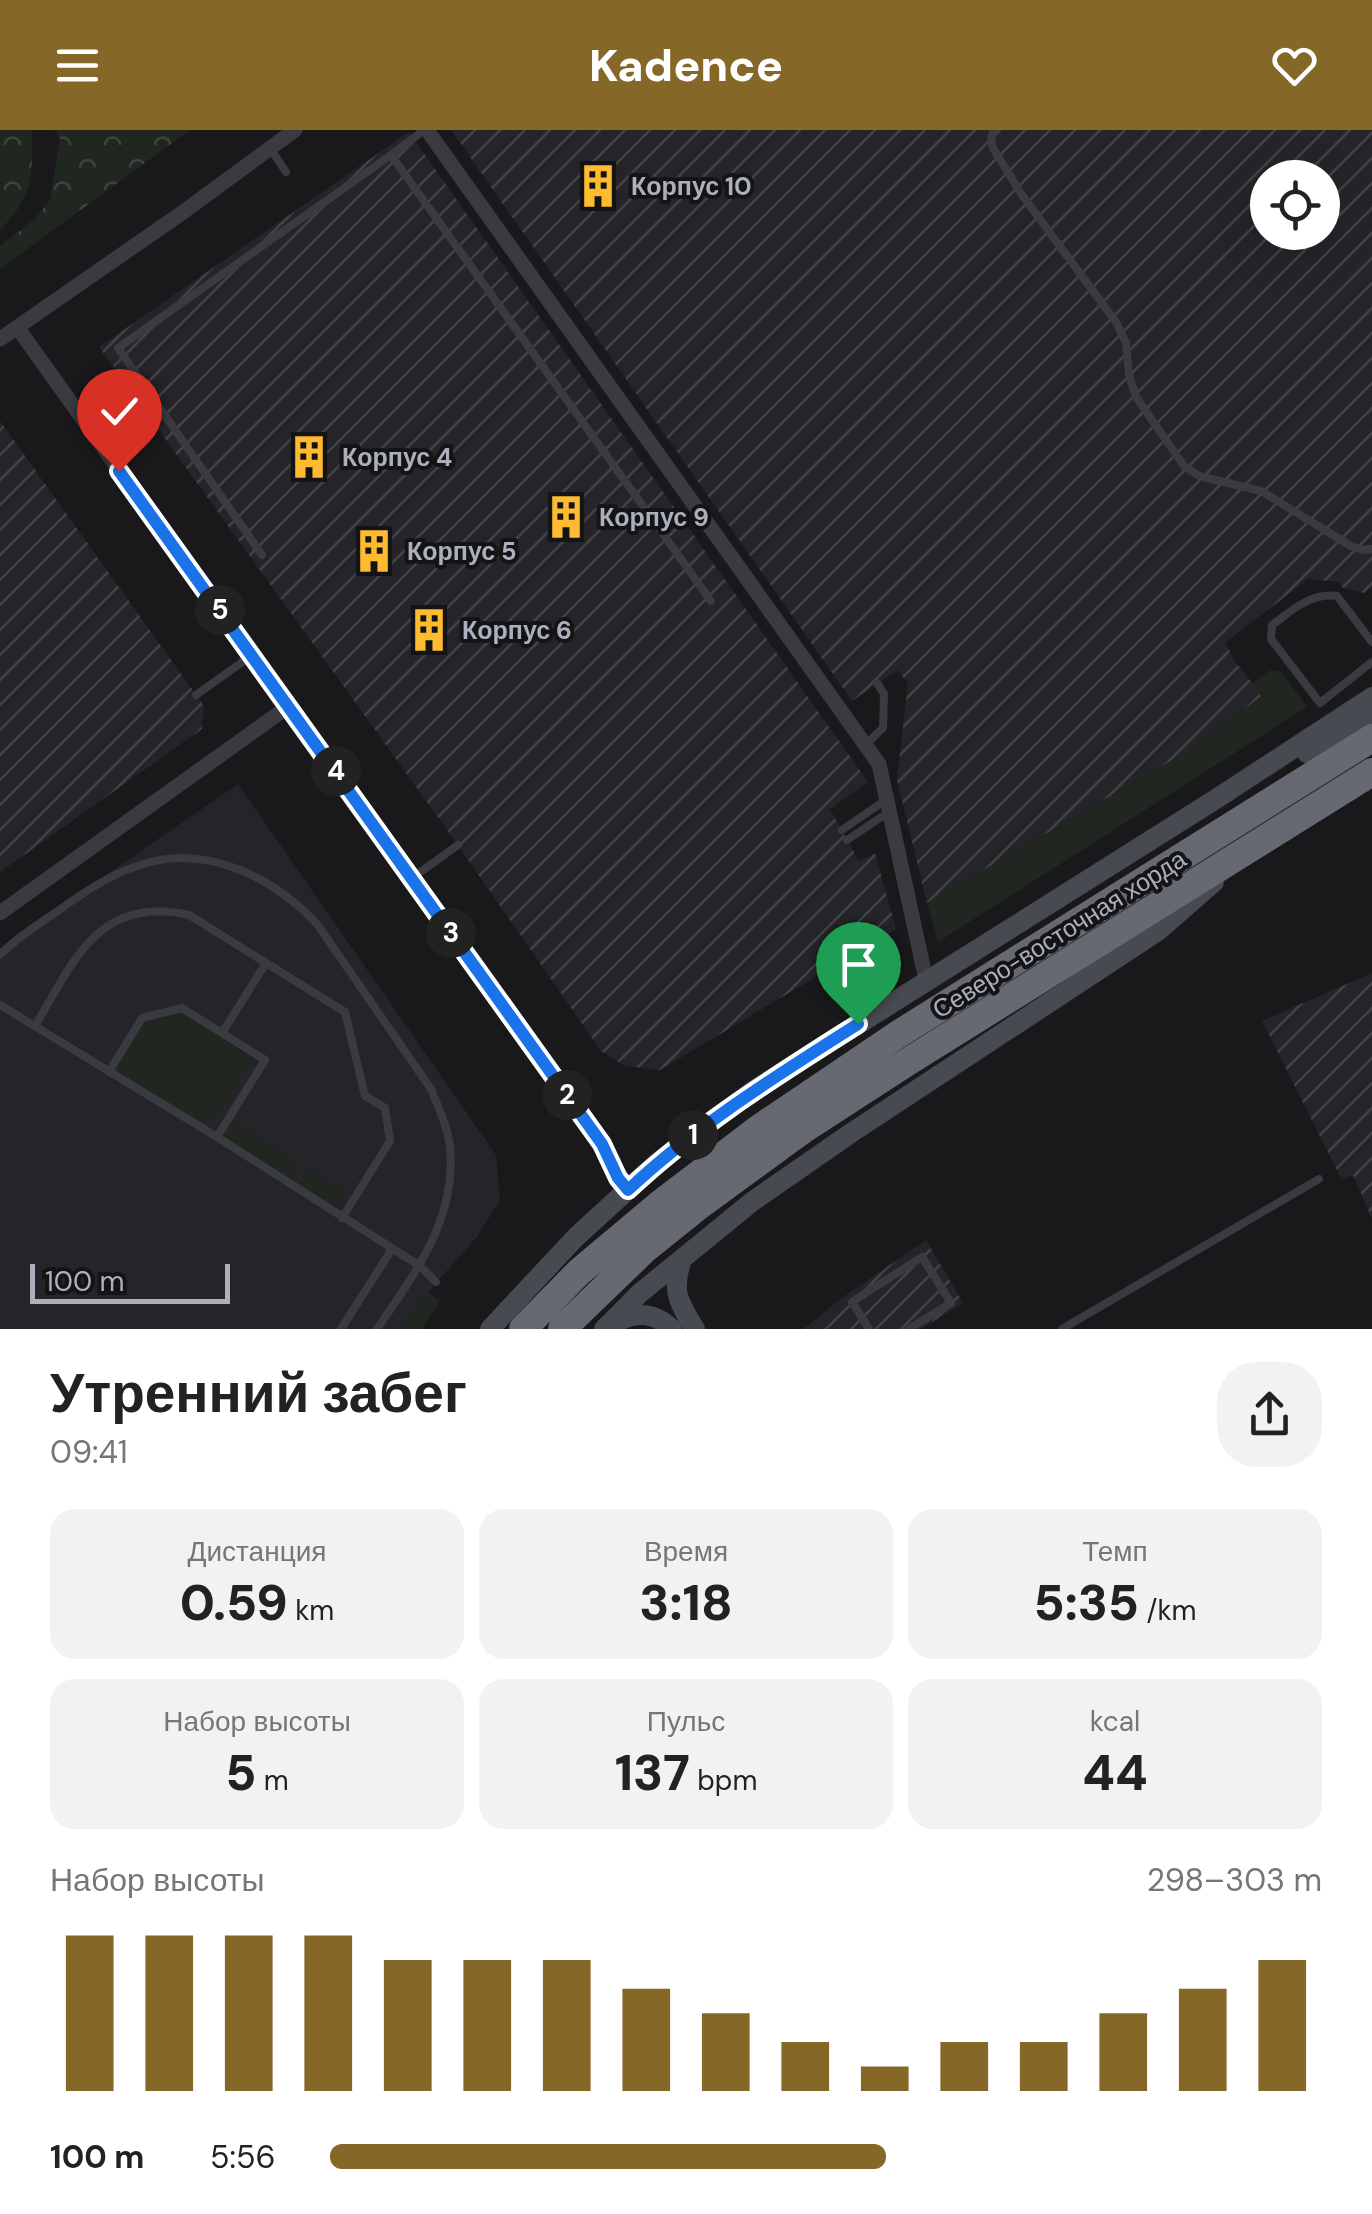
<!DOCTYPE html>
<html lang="ru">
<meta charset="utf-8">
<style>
:root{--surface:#fff;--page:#f2f2f2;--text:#222;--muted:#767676;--accent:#856728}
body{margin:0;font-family:"DM Sans",sans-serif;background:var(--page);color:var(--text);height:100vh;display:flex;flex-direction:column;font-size:38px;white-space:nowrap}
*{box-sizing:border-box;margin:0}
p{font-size:32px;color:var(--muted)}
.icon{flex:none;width:55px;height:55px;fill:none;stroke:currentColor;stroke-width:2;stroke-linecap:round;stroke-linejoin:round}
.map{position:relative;height:1199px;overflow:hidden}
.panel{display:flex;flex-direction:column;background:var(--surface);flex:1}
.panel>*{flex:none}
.buttons{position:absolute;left:1250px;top:30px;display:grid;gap:20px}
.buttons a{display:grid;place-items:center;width:90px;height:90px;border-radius:50%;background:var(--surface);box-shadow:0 10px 40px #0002;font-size:50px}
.scale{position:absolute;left:30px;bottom:25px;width:200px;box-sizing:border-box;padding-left:10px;border:5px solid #abb0bc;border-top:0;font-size:28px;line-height:35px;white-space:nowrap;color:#abb0bc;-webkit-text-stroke:8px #141417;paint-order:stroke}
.pin{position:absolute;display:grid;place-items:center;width:85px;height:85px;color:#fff;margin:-102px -42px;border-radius:50% 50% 50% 0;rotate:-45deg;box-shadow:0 0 10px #0007}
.pin .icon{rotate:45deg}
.km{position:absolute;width:50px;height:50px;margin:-25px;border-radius:50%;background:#222;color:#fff;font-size:28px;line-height:50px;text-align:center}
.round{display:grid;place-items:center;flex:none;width:105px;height:105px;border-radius:40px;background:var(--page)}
.head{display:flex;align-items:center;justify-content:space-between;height:170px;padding:0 50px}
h1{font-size:55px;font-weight:800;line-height:75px}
.figures{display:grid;grid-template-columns:repeat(3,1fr);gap:15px;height:170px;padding:10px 50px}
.figures div{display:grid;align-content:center;border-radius:25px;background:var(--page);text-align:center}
.figures b{font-size:50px;font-weight:800}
.figures small{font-size:28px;font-weight:400}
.figures p{font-size:28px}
.chart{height:280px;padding:20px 50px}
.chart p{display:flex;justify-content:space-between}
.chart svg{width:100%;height:180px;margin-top:10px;stroke:var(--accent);stroke-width:6}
ul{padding:0 50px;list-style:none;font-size:32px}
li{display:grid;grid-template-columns:160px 120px 1fr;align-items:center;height:75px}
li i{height:25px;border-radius:12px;background:var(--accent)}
header{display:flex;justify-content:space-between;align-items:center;height:130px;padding:0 50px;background:var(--accent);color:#fff;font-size:45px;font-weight:800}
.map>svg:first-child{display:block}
</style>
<header><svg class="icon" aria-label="menu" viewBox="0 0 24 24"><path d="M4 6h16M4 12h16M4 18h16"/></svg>Kadence<svg class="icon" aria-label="heart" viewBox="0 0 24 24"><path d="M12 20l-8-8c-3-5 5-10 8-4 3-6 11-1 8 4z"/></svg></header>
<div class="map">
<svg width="1372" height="1199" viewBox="0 0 1372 1199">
<defs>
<pattern id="industrial-furrows" width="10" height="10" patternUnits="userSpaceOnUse" patternTransform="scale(2.5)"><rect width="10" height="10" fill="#252529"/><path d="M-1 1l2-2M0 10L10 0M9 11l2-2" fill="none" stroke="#424246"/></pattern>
<pattern id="forest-crowns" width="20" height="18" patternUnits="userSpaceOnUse" patternTransform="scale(2.5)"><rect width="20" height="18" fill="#1f2720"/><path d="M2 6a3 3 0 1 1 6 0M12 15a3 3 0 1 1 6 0" fill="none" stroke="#3d443e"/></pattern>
</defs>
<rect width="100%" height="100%" fill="#19191c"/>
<!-- built -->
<path fill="#252529" d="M238,654l258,371 4,45 -23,37 -41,46 -35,46h-401v-381z"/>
<!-- industrial -->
<path fill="url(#industrial-furrows)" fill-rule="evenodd" d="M451,0h921v457l-8,6 -21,-5 -4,-6 -31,-3 -83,64 10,18 27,35 -74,55 -261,152 -30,-123 11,-97 -11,-13 -45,31zM1268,48h54v54h-54z
M409,2l459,650 -38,27 29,52 16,-8 21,76 -236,141 -35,-4 -24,-15 -151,-217 -351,-487z
M0,291l204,285 -2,23 -202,143z
M1372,843v246l-19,-44 -11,5 -80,-159z
M926,1110l37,63 -42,26h-118l39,-31z"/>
<!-- green -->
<path fill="#1f2720" d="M1277,540l4,2 26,35 -369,235 -11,-39 261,-152 73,-54 -9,-14 17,-12z
M184,884l69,42 -44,73 -96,-59 32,-49z
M236,995l62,38 -10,16 -62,-38z
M308,1040l38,22 -10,16 -38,-22z
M428,1162l12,9 -18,28h-21z"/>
<!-- forest -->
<path fill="url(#forest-crowns)" d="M0,0h32c1,44 1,68 -32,100z
M55,0h135l-190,139v-23l35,-27 15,-19 10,-62z"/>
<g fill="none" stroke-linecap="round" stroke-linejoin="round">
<!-- lane -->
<path stroke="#3a3b41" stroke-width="8" d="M994,0l-3,8 2,10 29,47 94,127 10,21 3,32 7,22 48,69 15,10 62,15 90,55 12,4 9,-1
M270,18l16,24
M391,25l33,-25
M262,425l-144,-207 273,-193 320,446
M1372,512l-35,-46c-26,-4 -46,15 -65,29l-1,14 49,64 52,-41
M196,565l56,-40
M866,614l17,-16 1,-34 -7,-11
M842,700l45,-31
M847,710l42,-28
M412,748l46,-33
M0,825c18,-19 41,-32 62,-47 25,-18 51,-35 81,-44 65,-20 131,14 174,60l114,165c7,18 17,38 19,58 7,72 -35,126 -73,182
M0,875l217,132 203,129 16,16
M35,896c39,-65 63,-131 154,-111l156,97 20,84 20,12 5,33 -48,77
M222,903l44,-70
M109,942l33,-54 40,-10 83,52 -48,77
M341,1199l51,-80
M869,1199l-17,-27 70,-45 29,46 -42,26
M1062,1199l257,-150"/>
<!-- street -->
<path stroke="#3a3b41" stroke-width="15" d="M427,0l452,634 47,216
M17,197l585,818 16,33 10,12
M0,209l179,-124 116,-85
M0,783l289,-207"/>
<!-- secondary -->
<path stroke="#484a51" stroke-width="20" d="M1307,623l65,-34
M682,1129c-11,32 -4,42 13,70
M615,1193c21,-12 39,-11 57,6
M490,1199l86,-92 82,-75 96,-72 462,-291 156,-102
M604,1199l36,-36 113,-92 98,-68 307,-202 56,-49"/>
<!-- highway -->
<path stroke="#666972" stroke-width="28" d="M523,1199l56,-57 81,-68 101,-77 136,-92 475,-297
M562,1199l83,-80 51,-41 108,-79 105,-68 463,-289"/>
</g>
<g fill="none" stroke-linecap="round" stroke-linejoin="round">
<!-- route casing -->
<g stroke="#fff" stroke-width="20">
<path id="route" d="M119,341l483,673 16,34 10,12c69,-65 150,-115 230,-166"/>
</g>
<!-- route -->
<use href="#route" stroke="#1a73e8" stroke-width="12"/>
</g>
<!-- icons -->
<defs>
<g id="building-bare" transform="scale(3.45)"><path d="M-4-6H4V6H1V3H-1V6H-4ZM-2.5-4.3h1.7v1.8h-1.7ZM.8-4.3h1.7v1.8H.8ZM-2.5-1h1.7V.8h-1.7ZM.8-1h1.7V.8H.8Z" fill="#febb30" stroke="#141417" stroke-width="2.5" paint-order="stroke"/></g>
</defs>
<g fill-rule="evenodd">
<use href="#building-bare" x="598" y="56"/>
<use href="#building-bare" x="309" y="327"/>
<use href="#building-bare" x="566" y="387"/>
<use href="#building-bare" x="374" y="421"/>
<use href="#building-bare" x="429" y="500"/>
</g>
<g text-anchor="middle" stroke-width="8" stroke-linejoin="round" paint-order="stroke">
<!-- poi labels -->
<g font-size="25" font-weight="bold" fill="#abb0bc" stroke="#141417" text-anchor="start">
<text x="631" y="65">Корпус 10</text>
<text x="342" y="336">Корпус 4</text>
<text x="599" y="396">Корпус 9</text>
<text x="407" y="430">Корпус 5</text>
<text x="462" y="509">Корпус 6</text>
</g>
<!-- street labels -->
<g font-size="25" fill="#abb0bc" stroke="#141417">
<text transform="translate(1059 804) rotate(-32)" y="9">Северо-восточная хорда</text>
</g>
</g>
</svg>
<div class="buttons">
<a><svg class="icon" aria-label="locate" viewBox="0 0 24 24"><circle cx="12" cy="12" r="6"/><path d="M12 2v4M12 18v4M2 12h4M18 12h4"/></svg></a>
</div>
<div class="scale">100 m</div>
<div class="pin" style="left:858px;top:894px;background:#1e9e55"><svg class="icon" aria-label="arrive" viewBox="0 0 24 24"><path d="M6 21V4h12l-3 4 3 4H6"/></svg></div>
<div class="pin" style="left:119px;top:341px;background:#d93025"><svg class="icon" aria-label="check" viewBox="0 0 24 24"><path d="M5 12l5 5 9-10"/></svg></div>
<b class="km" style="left:693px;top:1005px">1</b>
<b class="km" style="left:567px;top:965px">2</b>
<b class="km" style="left:451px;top:803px">3</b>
<b class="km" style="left:336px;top:641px">4</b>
<b class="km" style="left:220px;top:480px">5</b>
</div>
<section class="panel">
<div class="head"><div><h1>Утренний забег</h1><p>09:41</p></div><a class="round"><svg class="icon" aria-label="share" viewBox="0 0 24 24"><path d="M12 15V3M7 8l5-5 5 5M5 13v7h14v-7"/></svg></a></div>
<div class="figures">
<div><p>Дистанция</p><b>0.59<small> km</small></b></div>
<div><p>Время</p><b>3:18</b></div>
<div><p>Темп</p><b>5:35<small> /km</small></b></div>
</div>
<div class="figures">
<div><p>Набор высоты</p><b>5<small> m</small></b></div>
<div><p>Пульс</p><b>137<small> bpm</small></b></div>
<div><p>kcal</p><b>44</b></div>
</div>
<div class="chart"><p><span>Набор высоты</span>298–303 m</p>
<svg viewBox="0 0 160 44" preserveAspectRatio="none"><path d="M5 44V6M15 44V6M25 44V6M35 44V6M45 44V12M55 44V12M65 44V12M75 44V19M85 44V25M95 44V32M105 44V38M115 44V32M125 44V32M135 44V25M145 44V19M155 44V12"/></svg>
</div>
<ul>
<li><b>100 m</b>5:56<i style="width:56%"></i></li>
</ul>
</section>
